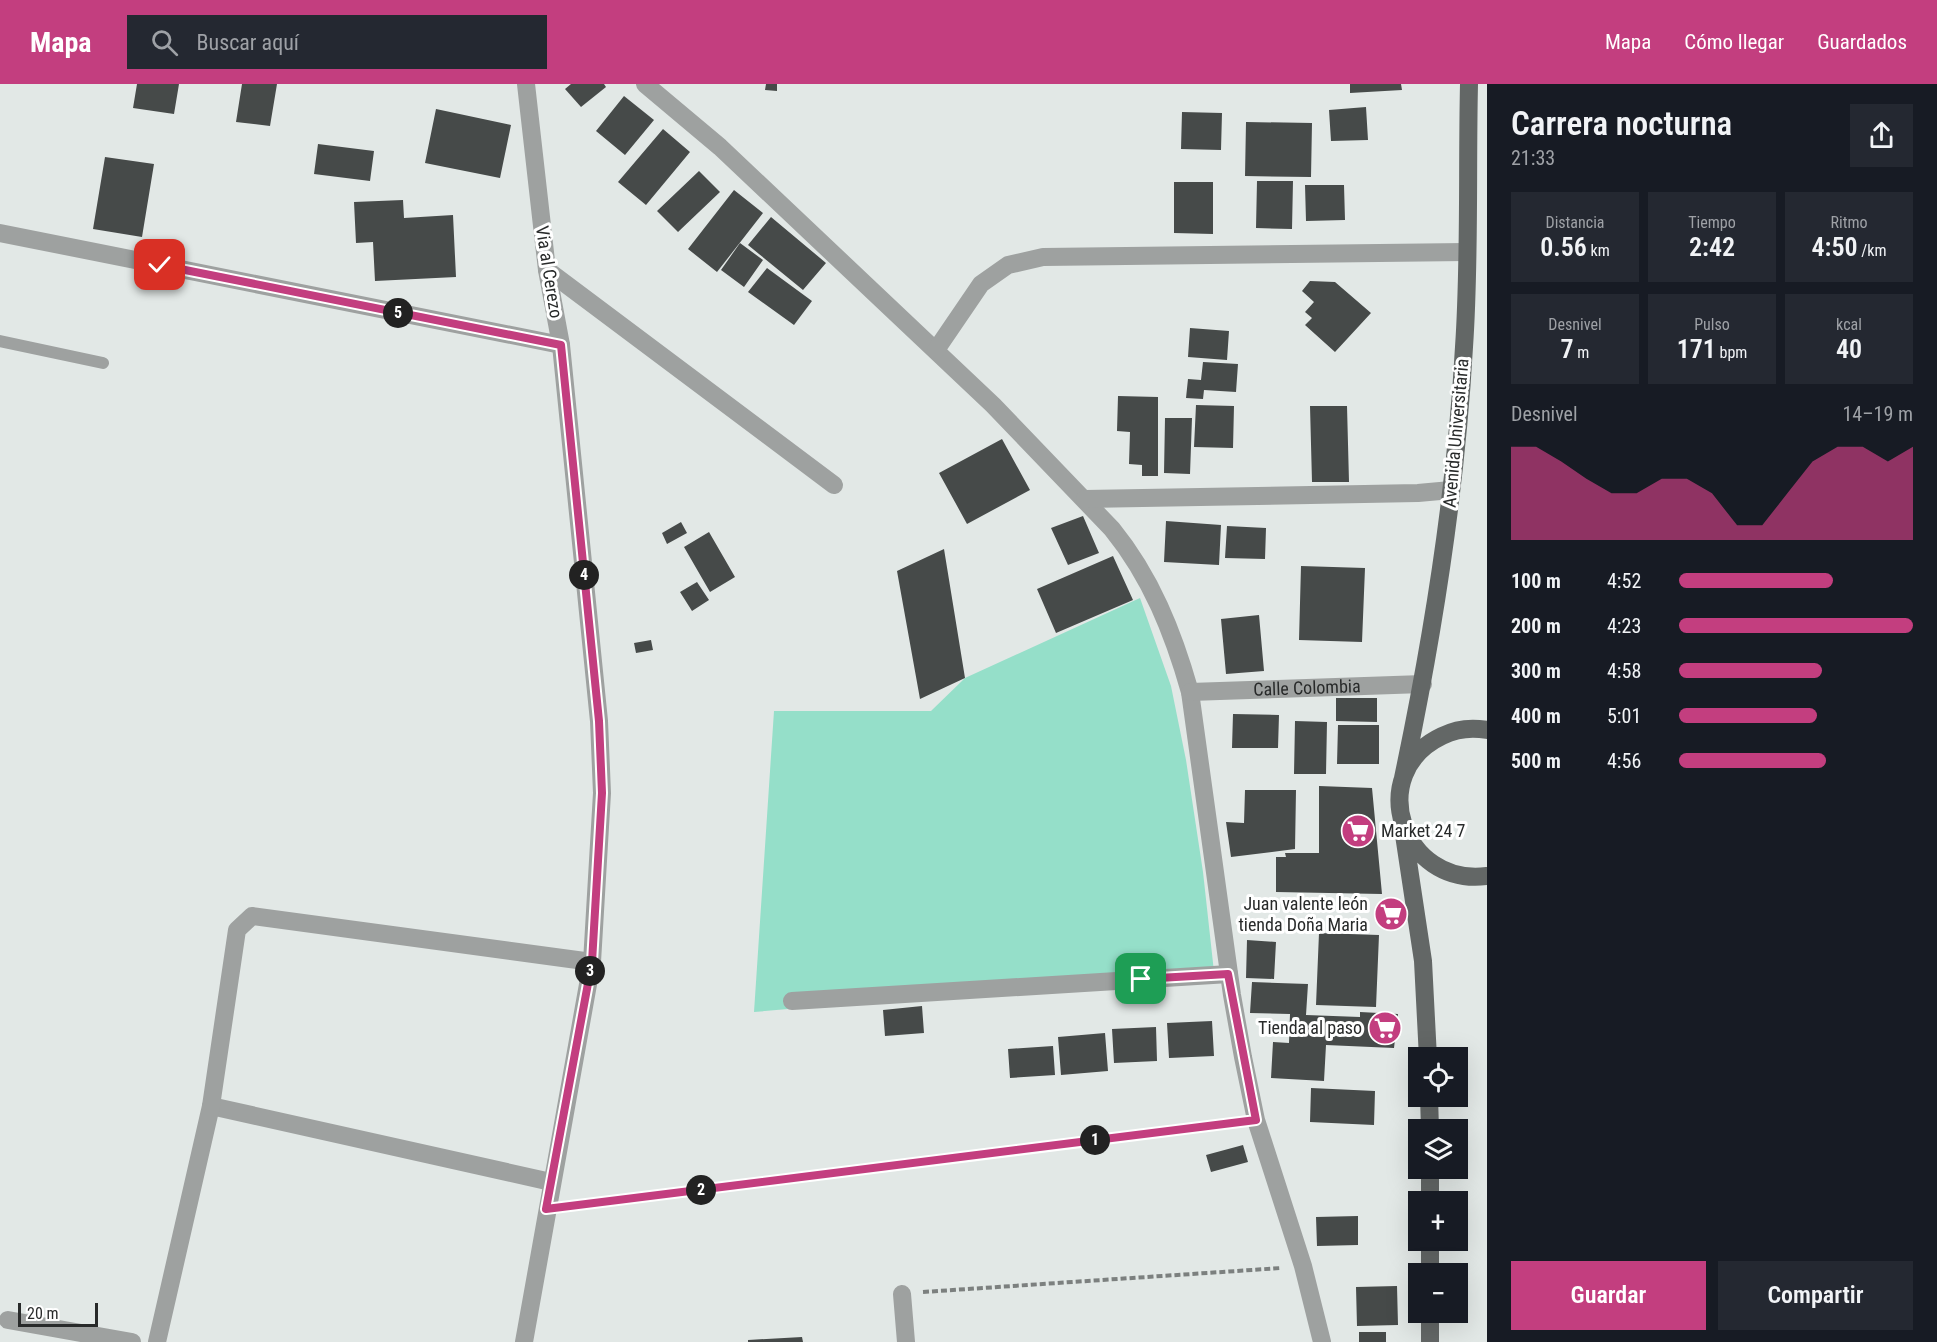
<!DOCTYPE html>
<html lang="es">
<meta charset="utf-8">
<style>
:root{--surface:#171b24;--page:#242831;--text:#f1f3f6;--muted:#9ea1a6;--accent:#c33e7f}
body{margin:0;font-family:"Roboto Condensed",sans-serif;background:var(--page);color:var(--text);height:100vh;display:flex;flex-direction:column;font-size:22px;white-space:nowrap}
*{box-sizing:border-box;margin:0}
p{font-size:20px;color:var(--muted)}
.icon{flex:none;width:33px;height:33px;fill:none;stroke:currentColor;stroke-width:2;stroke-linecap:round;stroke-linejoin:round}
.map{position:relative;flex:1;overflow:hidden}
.drawer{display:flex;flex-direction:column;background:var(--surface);width:450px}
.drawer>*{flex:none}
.tools{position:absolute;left:1408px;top:963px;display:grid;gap:12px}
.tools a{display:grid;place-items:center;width:60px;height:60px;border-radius:0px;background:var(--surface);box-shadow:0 6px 24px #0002;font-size:30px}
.scale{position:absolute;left:18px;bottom:15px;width:80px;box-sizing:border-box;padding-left:6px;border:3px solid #282a2a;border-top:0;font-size:16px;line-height:21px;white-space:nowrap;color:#282a2a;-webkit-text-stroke:4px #fff;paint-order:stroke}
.pin{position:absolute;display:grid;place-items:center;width:51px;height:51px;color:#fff;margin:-26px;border-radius:12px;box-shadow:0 3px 9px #0006}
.km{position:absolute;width:30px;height:30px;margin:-15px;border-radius:50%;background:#222;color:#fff;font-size:16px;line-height:30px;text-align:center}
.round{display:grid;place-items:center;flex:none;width:63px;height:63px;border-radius:0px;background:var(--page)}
.overview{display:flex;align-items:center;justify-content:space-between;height:102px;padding:0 24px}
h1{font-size:33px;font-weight:600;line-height:45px}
.metrics{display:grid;grid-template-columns:repeat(3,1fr);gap:9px;height:102px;padding:6px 24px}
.metrics div{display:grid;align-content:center;border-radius:0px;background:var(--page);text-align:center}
.metrics b{font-size:26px;font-weight:600}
.metrics small{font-size:16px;font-weight:400}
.metrics p{font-size:16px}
.chart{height:168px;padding:12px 24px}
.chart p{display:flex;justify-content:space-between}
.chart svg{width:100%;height:108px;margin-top:6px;fill:var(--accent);opacity:.7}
.button{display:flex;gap:12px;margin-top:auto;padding:12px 24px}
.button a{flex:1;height:69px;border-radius:0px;background:var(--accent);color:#fff;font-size:24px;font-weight:600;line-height:69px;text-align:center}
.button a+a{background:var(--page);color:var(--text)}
ul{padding:0 24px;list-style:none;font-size:20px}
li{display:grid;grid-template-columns:96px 72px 1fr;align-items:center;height:45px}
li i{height:15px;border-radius:8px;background:var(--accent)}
header{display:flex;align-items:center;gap:36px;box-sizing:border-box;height:84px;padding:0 30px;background:var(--accent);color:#fff}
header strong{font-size:28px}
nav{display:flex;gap:33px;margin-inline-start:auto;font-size:21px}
.search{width:420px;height:54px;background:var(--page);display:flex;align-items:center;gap:15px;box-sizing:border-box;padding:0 21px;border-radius:0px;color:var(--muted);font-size:22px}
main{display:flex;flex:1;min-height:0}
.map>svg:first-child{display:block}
</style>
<header>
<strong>Mapa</strong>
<div class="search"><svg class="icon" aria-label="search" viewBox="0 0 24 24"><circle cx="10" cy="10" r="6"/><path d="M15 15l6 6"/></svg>Buscar aquí</div>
<nav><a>Mapa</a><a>Cómo llegar</a><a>Guardados</a></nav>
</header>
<main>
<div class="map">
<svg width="1487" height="1258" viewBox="0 0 1487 1258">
<rect width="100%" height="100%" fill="#e2e8e6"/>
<!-- green -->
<path fill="#95dfc9" d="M1140,514l31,88 15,74 17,112 11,100 -460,40 20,-301h157l34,-33z"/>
<!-- building -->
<path fill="#464a49" d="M137,0h42l-5,30 -41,-6z
M242,0h35l-7,42 -34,-4z
M571,0h33l2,3 -25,20 -16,-18z
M766,0h11v7l-12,-1z
M1350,0h51l1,6 -52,3z
M624,12l30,24 -29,35 -29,-24z
M1366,23l2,33 -37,1 -2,-31z
M436,25l75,16 -11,53 -75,-15z
M1182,28l40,1 -1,37 -40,-1z
M1246,38l66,1 -1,54 -66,-1z
M663,45l27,23 -44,53 -28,-23z
M318,60l56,7 -4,30 -56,-7z
M105,73l49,7 -12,73 -49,-8z
M699,87l21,21 -42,40 -21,-21z
M1257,97h36l-1,48 -36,-1z
M1174,98h39v52l-39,-1z
M1305,101h39l1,35 -39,1z
M734,106l29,23 -46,59 -29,-23z
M403,116l1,18 49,-3 3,62 -81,4 -2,-39 -17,1 -2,-41z
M771,133l55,46 -23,27 -55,-45z
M740,159l23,17 -19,27 -23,-17z
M767,184l45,33 -18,24 -46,-33z
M1310,197l25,1 36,31 -36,39 -30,-27 7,-7 -7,-6 9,-10 -12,-11z
M1190,244l39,3 -2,29 -39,-3z
M1203,278l35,2 -2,28 -32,-2 -1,9 -17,-1 2,-19 13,1z
M1118,312l40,1v79h-16v-11l-13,-1 1,-32 -13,-1z
M1196,321l38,1 -1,42 -39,-1z
M1310,322h37l2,76h-37z
M1165,334h27l-2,56 -26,-1z
M1002,355l28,51 -63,34 -28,-51z
M1083,432l16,37 -31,12 -17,-37z
M1166,437l55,4 -2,40 -55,-3z
M681,438l6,11 -20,11 -5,-11z
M1227,442l39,2 -1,31 -40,-1z
M709,448l26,45 -25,15 -26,-45z
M944,465l21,129 -45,21 -23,-128z
M1113,472l20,44 -77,33 -19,-44z
M1301,482l64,2 -3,74 -63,-2z
M697,498l12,18 -17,11 -12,-19z
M1259,531l5,56 -38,3 -5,-55z
M651,556l2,10 -17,3 -2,-10z
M1336,614h41v24l-41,-1z
M1233,630l46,1 -1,33h-46z
M1295,637l32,1 -1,52h-32z
M1338,641h41v39h-42z
M1319,702l53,2 10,106 -106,-2v-35h10l-1,-4h34z
M1245,706h51l-1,59 -64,8 -5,-35 18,1z
M1319,849l60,2 -3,72 -60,-2z
M1247,856l29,2 -2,37 -28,-1z
M1252,898l56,2 -2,31 54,2v-5l38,2 -4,34 -68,-3 -2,36 -53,-3 2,-36 16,1 1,-29 -40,-1z
M922,922l2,27 -39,3 -2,-26z
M1212,937l2,35 -45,2 -2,-35z
M1156,943l1,34 -43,2 -2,-34z
M1105,949l3,38 -47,4 -3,-38z
M1053,962l2,29 -45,3 -2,-29z
M1311,1004l64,3 -1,34 -64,-3z
M1243,1061l5,17 -37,10 -5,-17z
M1358,1132v29l-41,1 -1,-29z
M1397,1202l1,39 -41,1 -1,-39z
M1359,1248h27v10h-27z
M802,1253l1,5h-55v-2z"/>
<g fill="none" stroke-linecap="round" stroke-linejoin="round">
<!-- path -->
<path stroke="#7c807f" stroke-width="4" stroke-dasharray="6 3" stroke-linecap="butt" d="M569,1122l665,-84
M923,1208l358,-24"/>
<!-- lane -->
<path stroke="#9ea1a0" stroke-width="12" d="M0,257l103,22"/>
<!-- street -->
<g stroke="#9ea1a0" stroke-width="18">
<path d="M645,0l75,63 273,258 119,124c39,48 61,103 78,163l42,303 11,62 13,63 47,146 19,76"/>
<path d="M0,149l561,112"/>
<path d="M547,186l287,215"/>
<path d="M936,266l45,-66 27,-19 35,-8 423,-5"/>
<path d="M1085,415l333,-6 33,-3"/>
<path id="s1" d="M1190,608l233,-8"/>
<path d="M792,917l437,-27"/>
<path d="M211,1022l340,76"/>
<path d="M902,1210l4,48"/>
<path d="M8,1236l124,22"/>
<path d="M157,1258l54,-236 26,-176 15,-14 340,46"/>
<path d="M524,1258l68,-380 10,-169 -3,-72 -38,-376 -14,-75 -21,-186"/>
</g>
<!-- primary -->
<path stroke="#636766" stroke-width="18" d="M1487,646c-16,-3 -31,-1 -45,6 -78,37 -40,151 45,140
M1403,694c30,-142 53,-285 61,-431 6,-87 3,-176 5,-263
M1404,751l19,126 5,97
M1429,1012l1,34
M1430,1084v34
M1430,1156v34
M1430,1228v30"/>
</g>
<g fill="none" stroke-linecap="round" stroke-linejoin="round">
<!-- route casing -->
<g stroke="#fff" stroke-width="12">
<path id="route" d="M160,181l401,80 38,376 3,72 -10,169 -46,247 710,-89 -28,-146 -87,5"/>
</g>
<!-- route -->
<use href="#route" stroke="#c33e7f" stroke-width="8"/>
</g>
<!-- icons -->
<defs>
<g id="supermarket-disc" transform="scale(1.725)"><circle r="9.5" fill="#c33e7f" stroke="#fff"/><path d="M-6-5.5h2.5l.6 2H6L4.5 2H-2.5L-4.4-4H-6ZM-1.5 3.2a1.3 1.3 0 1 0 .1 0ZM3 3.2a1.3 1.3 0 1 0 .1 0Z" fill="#fff"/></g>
</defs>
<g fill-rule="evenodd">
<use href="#supermarket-disc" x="1358" y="747"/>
<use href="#supermarket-disc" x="1391" y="830"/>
<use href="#supermarket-disc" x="1385" y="944"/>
</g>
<g text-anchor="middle" stroke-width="6" stroke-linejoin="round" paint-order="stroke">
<!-- street labels -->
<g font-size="18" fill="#282a2a" stroke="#fff">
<text transform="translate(549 188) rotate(81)" y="6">Via al Cerezo</text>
<text transform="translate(1456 349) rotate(-85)" y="6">Avenida Universitaria</text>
<text dy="6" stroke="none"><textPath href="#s1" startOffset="117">Calle Colombia</textPath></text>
</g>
<!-- poi labels -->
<g font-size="18" fill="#282a2a" stroke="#fff" text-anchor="end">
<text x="1381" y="753" text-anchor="start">Market 24 7</text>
<text x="1368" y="826">Juan valente león<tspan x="1368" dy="21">tienda Doña Maria</tspan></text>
<text x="1362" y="950">Tienda al paso</text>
</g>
</g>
</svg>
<div class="tools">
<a><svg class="icon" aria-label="locate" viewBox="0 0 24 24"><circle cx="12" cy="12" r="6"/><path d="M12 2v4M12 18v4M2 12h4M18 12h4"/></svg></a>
<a><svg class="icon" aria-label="layers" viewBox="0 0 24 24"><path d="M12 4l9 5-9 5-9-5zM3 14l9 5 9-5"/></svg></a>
<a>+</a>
<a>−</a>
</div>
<div class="scale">20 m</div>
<div class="pin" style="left:1141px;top:895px;background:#1e9e55"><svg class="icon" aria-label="arrive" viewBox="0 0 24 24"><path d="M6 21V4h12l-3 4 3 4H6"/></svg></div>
<div class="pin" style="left:160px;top:181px;background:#d93025"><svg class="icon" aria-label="check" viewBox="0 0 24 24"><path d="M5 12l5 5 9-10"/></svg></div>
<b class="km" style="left:1095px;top:1056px">1</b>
<b class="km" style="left:701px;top:1106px">2</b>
<b class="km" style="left:590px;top:887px">3</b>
<b class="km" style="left:584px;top:491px">4</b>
<b class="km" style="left:398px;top:229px">5</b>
</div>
<section class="drawer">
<div class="overview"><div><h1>Carrera nocturna</h1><p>21:33</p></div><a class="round"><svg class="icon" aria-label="share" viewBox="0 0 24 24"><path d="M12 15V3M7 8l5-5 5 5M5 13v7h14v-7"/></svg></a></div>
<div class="metrics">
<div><p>Distancia</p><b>0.56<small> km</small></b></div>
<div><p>Tiempo</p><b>2:42</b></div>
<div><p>Ritmo</p><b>4:50<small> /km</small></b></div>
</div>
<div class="metrics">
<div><p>Desnivel</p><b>7<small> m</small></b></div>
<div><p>Pulso</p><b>171<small> bpm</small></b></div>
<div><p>kcal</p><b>40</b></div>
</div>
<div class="chart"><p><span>Desnivel</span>14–19 m</p>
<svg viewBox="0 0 160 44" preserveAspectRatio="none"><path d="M0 44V6L10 6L20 12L30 19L40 25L50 25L60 19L70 19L80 25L90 38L100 38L110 25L120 12L130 6L140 6L150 12L160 6V44z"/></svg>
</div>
<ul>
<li><b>100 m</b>4:52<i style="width:66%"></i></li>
<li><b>200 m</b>4:23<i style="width:100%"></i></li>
<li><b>300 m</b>4:58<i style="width:61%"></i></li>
<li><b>400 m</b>5:01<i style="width:59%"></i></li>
<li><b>500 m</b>4:56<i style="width:63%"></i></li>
</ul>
<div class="button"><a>Guardar</a><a>Compartir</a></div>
</section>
</main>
